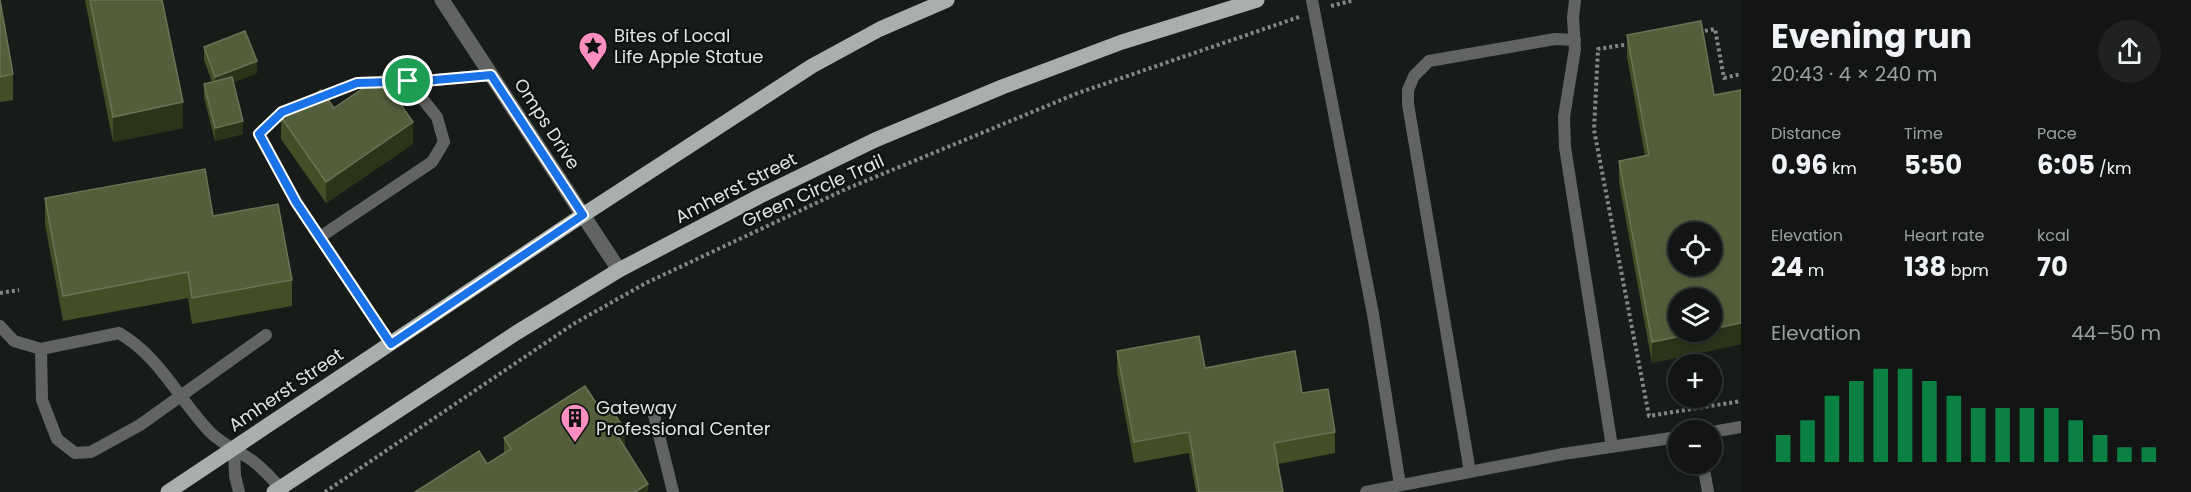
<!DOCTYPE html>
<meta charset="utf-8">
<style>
:root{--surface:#121513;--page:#1f2221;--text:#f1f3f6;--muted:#9c9fa0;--line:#313433;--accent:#0b8043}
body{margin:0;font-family:Poppins,sans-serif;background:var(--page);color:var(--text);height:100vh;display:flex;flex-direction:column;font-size:22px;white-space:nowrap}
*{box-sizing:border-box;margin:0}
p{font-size:20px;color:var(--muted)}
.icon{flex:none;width:33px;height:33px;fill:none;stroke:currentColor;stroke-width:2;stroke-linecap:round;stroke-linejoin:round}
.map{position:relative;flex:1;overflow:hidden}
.drawer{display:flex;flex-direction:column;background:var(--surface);width:450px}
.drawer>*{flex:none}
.buttons{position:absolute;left:1668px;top:222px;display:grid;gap:12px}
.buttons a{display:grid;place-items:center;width:54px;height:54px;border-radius:50%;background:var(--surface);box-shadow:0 3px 9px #0003,0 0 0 2px var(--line);font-size:30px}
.pin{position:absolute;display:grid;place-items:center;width:51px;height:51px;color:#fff;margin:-26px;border:3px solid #fff;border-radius:50%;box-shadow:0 2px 6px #0007}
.round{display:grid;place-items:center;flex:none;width:63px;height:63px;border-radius:32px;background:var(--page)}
.overview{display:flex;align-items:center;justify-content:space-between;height:102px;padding:0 30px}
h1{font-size:33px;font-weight:700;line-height:45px}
.figures{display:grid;grid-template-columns:repeat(3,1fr);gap:9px;height:102px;padding:6px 30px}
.figures div{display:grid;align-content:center}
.figures b{font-size:26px;font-weight:700}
.figures small{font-size:16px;font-weight:400}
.figures p{font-size:16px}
.chart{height:168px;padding:12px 30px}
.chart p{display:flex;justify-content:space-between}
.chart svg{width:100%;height:108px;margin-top:6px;stroke:var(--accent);stroke-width:6}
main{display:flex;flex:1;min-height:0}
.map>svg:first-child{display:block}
</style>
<main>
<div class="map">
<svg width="1741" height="492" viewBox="0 0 1741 492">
<rect width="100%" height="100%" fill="#181c19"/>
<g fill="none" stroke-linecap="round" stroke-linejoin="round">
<!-- path -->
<path stroke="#848785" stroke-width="4" stroke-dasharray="3 3" stroke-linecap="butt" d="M1331,6l23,-6
M1699,32l16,-3 9,49 17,-4
M1630,44l-32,5 -4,81 55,286 92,-15
M0,293l19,-3
M325,492l250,-169 71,-40 200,-94 109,-45 123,-51 221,-76"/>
<!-- lane -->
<path stroke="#616463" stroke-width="12" d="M1312,0l61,314 27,171
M1575,0l-2,18 2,31 -11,68 1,30 47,300
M320,237l112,-75 12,-20 -7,-25 -29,-36
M0,326l14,15 27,8 78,-16c40,23 59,65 90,98 10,11 25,18 38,26 14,9 26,22 36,35
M391,344l-95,-142 -37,-68 23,-22 75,-29 67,-2 67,-6
M41,349l1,51 15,39 18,14 16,-1 49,-27 126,-90
M654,415l19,77
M1712,432l29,-5
M234,449l1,27 4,16
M1703,464l5,28
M1470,472l-62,-368v-14l6,-14 15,-15 126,-22 20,1
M1366,492l197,-38 115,-17"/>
<!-- street -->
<path stroke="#616463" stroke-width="15" d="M442,0l177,270"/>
<!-- primary -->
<path stroke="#a9aeae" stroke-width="15" d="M168,492l415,-277 229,-149 68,-37 67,-29
M274,492l242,-159 103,-63 141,-74 115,-56 127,-53 120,-45 135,-42"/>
</g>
<!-- wall -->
<path fill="#434e27" d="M0,0l13,74v26l-13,2z
M85,0h77l21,128 -70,14z
M1627,35l87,60 27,-5v254l-89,19 -33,-181v-21l26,-5 -18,-99z
M204,47l53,26 -23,9 9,52 -28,7 -11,-44v-13l8,-2 -8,-22z
M334,108l79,36 -87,59 -45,-64v-22z
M45,198l168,18 79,64v26l-100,18 -4,-26 -125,23 -18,-97z
M1117,351l88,17 97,25 33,39v21l-57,11 5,28h-87l-7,-39 -55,10 -17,-91z
M504,438l121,10 23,44 -161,-28 17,-10z"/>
<!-- shaded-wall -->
<path fill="#2b3319" d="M257,61v12l-42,16v-12z
M183,102v26l-70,14v-25z
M243,121v13l-28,7v-13z
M413,122v22l-87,59v-21z
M1741,323v21l-89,19v-21l49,-10h11v-3z
M625,430v22l-8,-17z
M648,484v8h-13z"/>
<!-- building -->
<path fill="#545e3b" stroke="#6a7355" stroke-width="1.5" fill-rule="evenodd" d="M0,0l13,74 -13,3z
M90,0h72l21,102 -70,15z
M1701,21l13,74 27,-5v233l-29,6v-31h-34v34h23l-49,10 -33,-181 30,-6 -22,-120zM1678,232h34v34h-34z
M245,31l12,30 -42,16 -11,-30z
M381,76l32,46 -87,60 -45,-65 40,-27 13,18z
M232,77l11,44 -28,7 -11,-44z
M205,169l8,47 65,-12 14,76 -100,18 -4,-26 -125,24 -18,-98z
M1199,336l6,32 90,-17 7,42 26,-4 7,43 -61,11 9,49h-84l-10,-60 -55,10 -17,-91z
M585,386l17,26 8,-5 15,23 -8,5 31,49 -13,8h-220l64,-41 8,13 24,-15 -7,-11z"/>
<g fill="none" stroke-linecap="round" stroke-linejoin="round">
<!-- route casing -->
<g stroke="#fff" stroke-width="12">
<path id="route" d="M491,75l92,140 -192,129 -95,-142 -37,-68 23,-22 75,-29 67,-2z"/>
</g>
<!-- route -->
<use href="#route" stroke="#1a73e8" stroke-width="8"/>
</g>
<!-- icons -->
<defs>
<g id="sight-pin" transform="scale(1.5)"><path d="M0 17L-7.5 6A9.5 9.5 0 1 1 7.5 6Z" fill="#fd8ec0" stroke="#0f1310"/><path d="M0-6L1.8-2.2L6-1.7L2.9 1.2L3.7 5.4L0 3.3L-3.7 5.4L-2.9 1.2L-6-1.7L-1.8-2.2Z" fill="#111"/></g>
<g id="building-pin" transform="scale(1.5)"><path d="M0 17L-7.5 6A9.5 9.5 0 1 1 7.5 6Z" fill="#fd8ec0" stroke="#0f1310"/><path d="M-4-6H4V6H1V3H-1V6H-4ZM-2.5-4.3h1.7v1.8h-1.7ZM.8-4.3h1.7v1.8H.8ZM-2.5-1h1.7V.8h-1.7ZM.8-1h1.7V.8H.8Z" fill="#111"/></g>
</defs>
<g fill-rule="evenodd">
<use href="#sight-pin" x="593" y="46"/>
<use href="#building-pin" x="575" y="418"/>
</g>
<g text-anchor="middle" stroke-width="4.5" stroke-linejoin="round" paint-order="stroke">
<!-- poi labels -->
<g font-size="18" fill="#e0e3e1" stroke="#0f1310" text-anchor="start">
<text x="614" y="42">Bites of Local<tspan x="614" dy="21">Life Apple Statue</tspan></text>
<text x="596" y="414">Gateway<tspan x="596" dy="21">Professional Center</tspan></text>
</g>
<!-- street labels -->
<g font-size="18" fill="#e0e3e1" stroke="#0f1310">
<text transform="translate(547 124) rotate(57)" y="6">Omps Drive</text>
<text transform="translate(736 188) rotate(-27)" y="6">Amherst Street</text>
<text transform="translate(813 191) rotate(-24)" y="6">Green Circle Trail</text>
<text transform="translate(286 390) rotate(-34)" y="6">Amherst Street</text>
</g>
</g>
</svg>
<div class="buttons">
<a><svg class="icon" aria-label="locate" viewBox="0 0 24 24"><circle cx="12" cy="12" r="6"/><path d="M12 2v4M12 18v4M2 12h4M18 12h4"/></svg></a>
<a><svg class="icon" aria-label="layers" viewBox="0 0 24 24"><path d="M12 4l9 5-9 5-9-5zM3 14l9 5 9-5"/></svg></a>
<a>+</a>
<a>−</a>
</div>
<div class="pin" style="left:408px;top:81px;background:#1e9e55"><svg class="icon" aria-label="arrive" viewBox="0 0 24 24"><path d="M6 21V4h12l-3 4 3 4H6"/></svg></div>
</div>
<section class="drawer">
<div class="overview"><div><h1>Evening run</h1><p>20:43 · 4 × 240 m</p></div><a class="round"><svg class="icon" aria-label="share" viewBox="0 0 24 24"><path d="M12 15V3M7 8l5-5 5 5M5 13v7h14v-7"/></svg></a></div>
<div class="figures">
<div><p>Distance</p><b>0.96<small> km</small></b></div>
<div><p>Time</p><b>5:50</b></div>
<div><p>Pace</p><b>6:05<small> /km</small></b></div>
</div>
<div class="figures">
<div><p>Elevation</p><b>24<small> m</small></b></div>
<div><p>Heart rate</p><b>138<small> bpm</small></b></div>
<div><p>kcal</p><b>70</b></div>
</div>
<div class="chart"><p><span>Elevation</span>44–50 m</p>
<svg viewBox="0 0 160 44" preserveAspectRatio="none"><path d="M5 44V33M15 44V27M25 44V17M35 44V11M45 44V6M55 44V6M65 44V11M75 44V17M85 44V22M95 44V22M105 44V22M115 44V22M125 44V27M135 44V33M145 44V38M155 44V38"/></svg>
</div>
</section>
</main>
